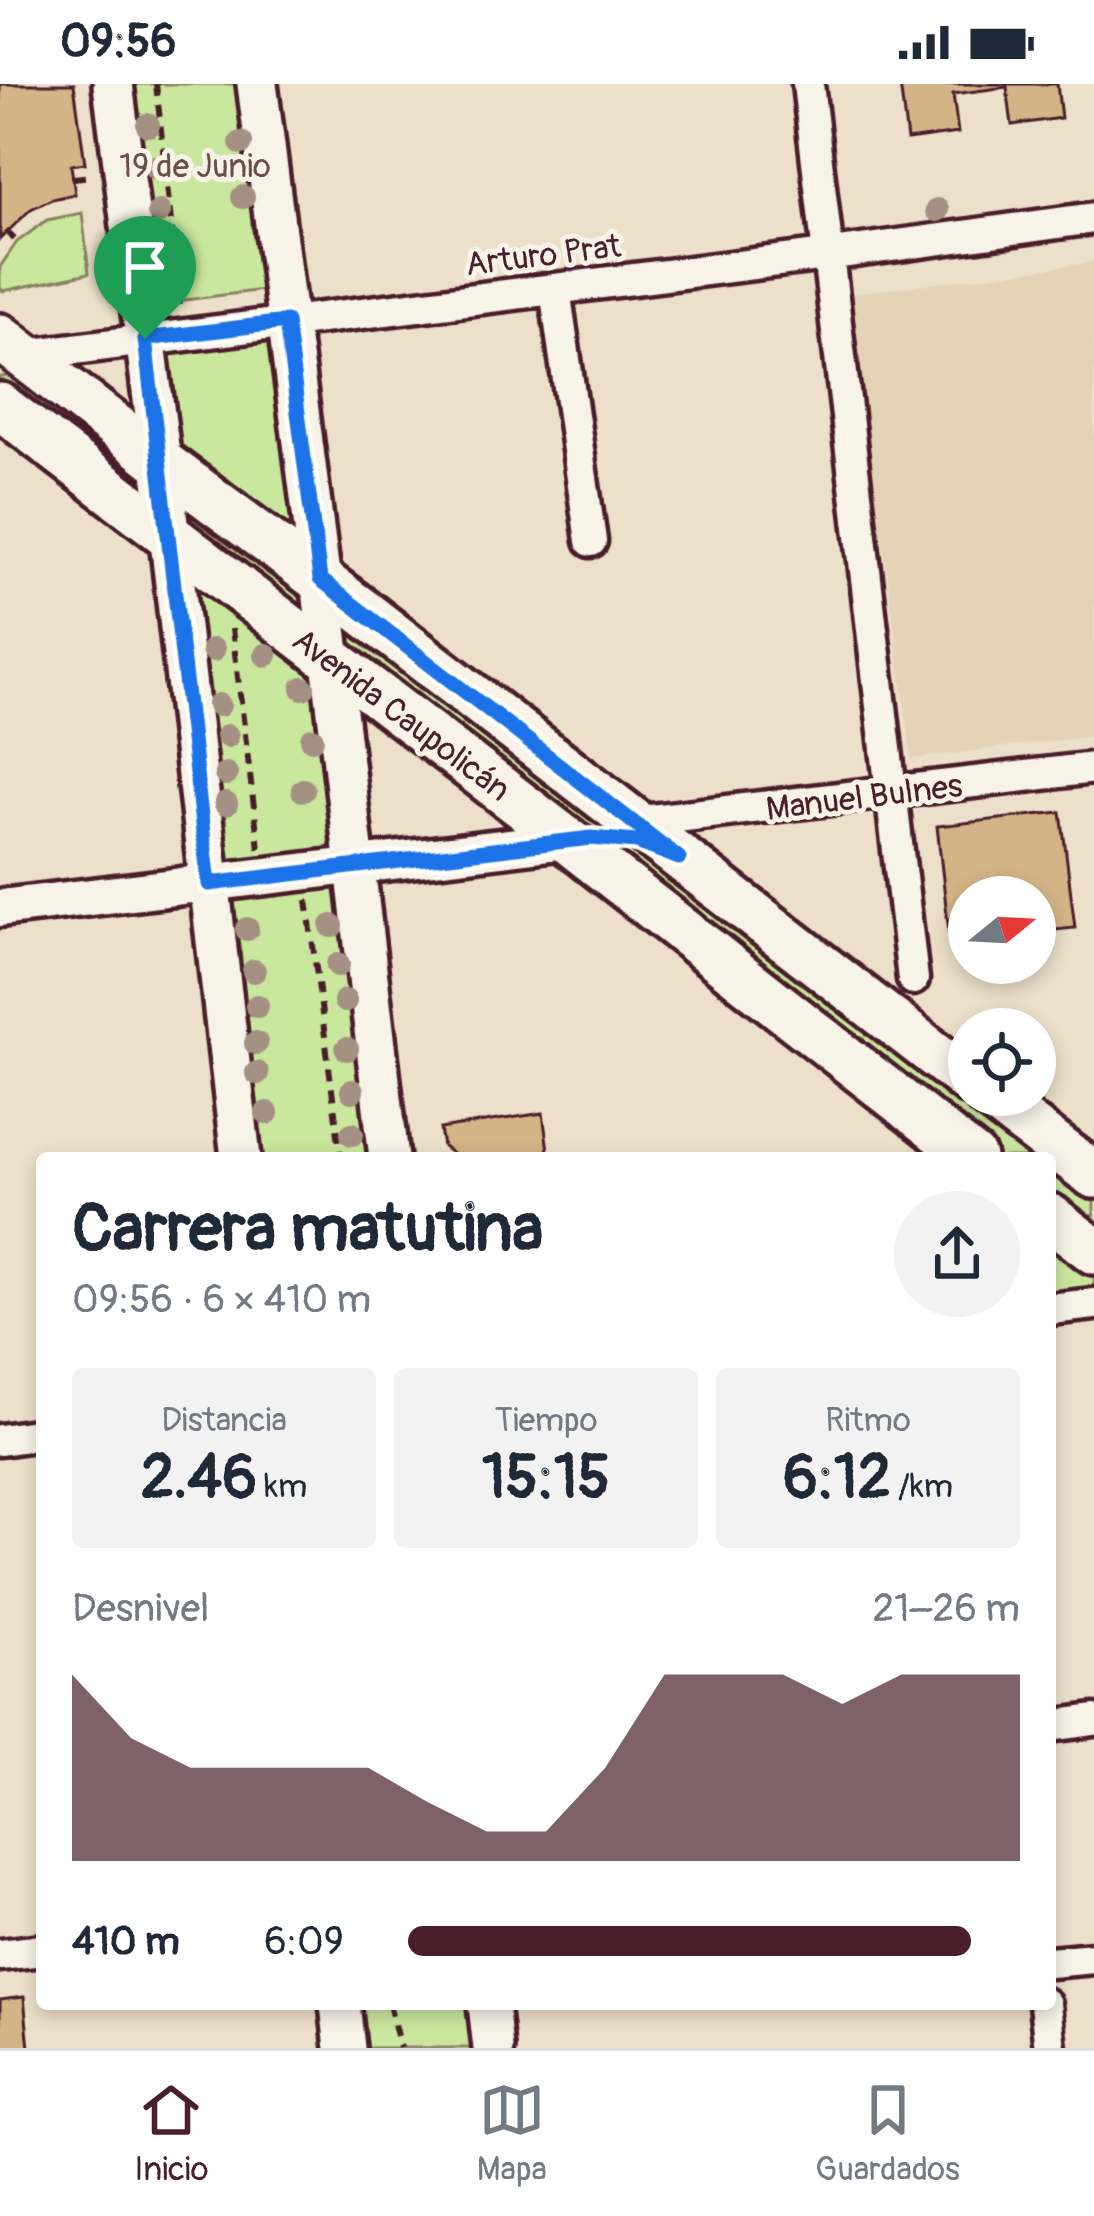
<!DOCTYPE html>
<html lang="es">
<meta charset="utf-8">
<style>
:root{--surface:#fff;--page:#f2f2f3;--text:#1f2937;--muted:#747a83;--line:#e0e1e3;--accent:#4a1f2b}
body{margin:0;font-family:Pangolin,sans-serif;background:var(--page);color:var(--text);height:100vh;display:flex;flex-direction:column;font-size:45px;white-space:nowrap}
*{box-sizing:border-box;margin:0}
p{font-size:39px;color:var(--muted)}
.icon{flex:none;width:66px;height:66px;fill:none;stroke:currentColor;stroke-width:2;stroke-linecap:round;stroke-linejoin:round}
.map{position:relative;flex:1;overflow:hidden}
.details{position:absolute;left:36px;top:1068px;width:1020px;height:858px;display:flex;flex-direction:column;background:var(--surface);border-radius:12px;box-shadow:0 6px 18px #0003}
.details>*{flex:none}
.needle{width:78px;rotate:72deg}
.tools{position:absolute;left:948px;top:792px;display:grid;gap:24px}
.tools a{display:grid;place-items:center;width:108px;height:108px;border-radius:50%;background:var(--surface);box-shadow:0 6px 18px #0003;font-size:60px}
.pin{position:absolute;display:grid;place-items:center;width:102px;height:102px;color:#fff;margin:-123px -51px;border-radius:50% 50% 50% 0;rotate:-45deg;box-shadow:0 0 12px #0007}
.pin .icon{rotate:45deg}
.round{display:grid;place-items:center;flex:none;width:126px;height:126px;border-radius:63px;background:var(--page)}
.head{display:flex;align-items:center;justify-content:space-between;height:204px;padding:0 36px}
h1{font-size:66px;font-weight:700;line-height:90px}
.metrics{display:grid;grid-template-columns:repeat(3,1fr);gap:18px;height:204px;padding:12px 36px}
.metrics div{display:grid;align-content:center;border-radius:12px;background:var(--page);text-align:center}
.metrics b{font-size:60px;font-weight:700}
.metrics small{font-size:33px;font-weight:400}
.metrics p{font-size:33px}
.chart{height:336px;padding:24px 36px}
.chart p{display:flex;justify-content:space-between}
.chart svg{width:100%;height:216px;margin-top:12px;fill:var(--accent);opacity:.7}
ul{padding:0 36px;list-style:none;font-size:39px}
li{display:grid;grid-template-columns:192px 144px 1fr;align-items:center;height:90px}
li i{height:30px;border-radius:15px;background:var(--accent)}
.status{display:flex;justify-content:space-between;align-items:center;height:84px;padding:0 60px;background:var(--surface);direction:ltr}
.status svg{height:33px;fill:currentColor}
.menu{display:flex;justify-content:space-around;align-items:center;height:168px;border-top:3px solid var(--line);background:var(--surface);font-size:33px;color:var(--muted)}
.menu a{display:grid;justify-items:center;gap:6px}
.menu .current{color:var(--accent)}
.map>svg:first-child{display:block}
</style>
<div class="status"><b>09:56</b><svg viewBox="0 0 49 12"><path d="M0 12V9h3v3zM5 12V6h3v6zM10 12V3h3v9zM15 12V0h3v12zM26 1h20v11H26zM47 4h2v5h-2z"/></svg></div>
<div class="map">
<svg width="1094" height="1964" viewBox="0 0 1094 1964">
<rect width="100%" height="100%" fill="#ece0cb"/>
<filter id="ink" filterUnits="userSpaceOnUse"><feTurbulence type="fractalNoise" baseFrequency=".00833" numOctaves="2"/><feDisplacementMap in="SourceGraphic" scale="24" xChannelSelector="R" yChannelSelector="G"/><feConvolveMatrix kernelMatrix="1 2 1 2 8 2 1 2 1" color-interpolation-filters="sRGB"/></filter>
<g filter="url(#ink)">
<!-- built -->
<path fill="#e5d3b7" d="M1094,178v474l-182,23 -63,-465z"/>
<!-- green -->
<path fill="#cae79e" stroke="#8a8364" stroke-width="3" d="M123,0h124l24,205 -118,15z
M82,129l7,60 -86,18 -3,-3v-21l17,-25 30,-22z
M276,251l27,216 -131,-95 -13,-107z
M23,290l108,84v25l-131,-97v-9z
M189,421l114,85 5,33 -115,-88z
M179,469l143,112 15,189 -116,15z
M332,516l762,588v52l-44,-34v-48h-63l-648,-503z
M338,795l39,279h-121l-27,-267z
M1050,1146l44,34v27l-44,5z
M351,1920h125l5,44h-125z"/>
<!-- building -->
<path fill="#d4b487" stroke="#4a1f2b" stroke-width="3" d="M0,0h74l11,79 -14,2 4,29 -23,5 -21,10 -31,30z
M900,0h157l4,34 -49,7 -5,-38 -54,7 5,39 -51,7z
M1061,728l14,116 -40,4v-35h-66v43l-19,2 -13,-116z
M543,1029l6,45h-91l-15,-11 -3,-18z
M24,1913l5,51h-29v-48z"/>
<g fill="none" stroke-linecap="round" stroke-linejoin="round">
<!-- minor casing -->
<g stroke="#4a1f2b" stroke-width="39">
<path id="minor" d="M808,0l105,895
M555,205l36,252
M18,272l808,-101 268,-37
M634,738l460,-54
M1050,1225l44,-5
M0,1356l42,-6
M1050,1642l44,-6
M0,1871l42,-5
M1050,1878l44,-4
M1045,1920l5,44"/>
</g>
<!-- tertiary casing -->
<g stroke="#4a1f2b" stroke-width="45">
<path id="tertiary" d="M0,824l567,-68"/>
</g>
<!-- secondary casing -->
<g stroke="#4a1f2b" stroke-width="48">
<path id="secondary" d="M113,0l48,378 80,696
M257,0l74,576 58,498
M340,1920l5,44
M488,1920l5,44"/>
</g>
<!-- primary casing -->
<g stroke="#4a1f2b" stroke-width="54">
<path id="primary" d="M0,253l161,125 201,149 607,470
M0,322l567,434 406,318
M988,1011l106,80
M1050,1133l44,34"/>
</g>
<!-- path -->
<path stroke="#4a1f2b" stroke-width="6" stroke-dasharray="12 9" stroke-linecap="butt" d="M156,0l24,221
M73,94l20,-2
M6,147l11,11
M232,545l27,219
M307,816l34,258
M389,1920l11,44"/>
<!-- minor -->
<use href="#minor" stroke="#f7f3e8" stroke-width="30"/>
<!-- tertiary -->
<use href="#tertiary" stroke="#f7f3e8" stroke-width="36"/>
<!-- secondary -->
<use href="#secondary" stroke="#f7f3e8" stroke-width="39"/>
<!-- primary -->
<use href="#primary" stroke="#f7f3e8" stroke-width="45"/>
</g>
<!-- trees -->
<g fill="#a49183">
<circle cx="148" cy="41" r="12"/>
<circle cx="241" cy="59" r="12"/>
<circle cx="155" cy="83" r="12"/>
<circle cx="243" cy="113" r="12"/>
<circle cx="937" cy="126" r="12"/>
<circle cx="159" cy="128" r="12"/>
<circle cx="166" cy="164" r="12"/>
<circle cx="213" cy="566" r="12"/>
<circle cx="266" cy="571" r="12"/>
<circle cx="303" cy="604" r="12"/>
<circle cx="219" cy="621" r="12"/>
<circle cx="227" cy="652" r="12"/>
<circle cx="312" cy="655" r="12"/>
<circle cx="226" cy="690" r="12"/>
<circle cx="303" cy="706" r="12"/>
<circle cx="226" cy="720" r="12"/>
<circle cx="332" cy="842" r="12"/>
<circle cx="247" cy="845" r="12"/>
<circle cx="338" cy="881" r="12"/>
<circle cx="254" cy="887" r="12"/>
<circle cx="345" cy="917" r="12"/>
<circle cx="257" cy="922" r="12"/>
<circle cx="256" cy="959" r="12"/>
<circle cx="347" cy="965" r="12"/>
<circle cx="257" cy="989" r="12"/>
<circle cx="352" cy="1007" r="12"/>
<circle cx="267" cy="1029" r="12"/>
<circle cx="352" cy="1050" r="12"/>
</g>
</g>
<g fill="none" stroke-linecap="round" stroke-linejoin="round" filter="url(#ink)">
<!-- route casing -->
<g stroke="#fff" stroke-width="24">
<path id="route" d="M286,238l34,257 359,279 -42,-16 -46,-4 -382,46 -64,-545z"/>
</g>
<!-- route -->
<use href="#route" stroke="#1a73e8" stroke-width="15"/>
</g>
<g text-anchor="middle" stroke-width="10" stroke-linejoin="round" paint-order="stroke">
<!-- park labels -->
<g font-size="33" fill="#6a5148" stroke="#f7f3e8">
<text x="195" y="93">19 de Junio</text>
</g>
<!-- street labels -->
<g font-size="33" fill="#4a1f2b" stroke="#f7f3e8">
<text transform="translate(543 170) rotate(-7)" y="12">Arturo Prat</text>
<text transform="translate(402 630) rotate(37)" y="12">Avenida Caupolicán</text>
<text transform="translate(864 712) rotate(-7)" y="12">Manuel Bulnes</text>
</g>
</g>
</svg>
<div class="tools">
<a><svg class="needle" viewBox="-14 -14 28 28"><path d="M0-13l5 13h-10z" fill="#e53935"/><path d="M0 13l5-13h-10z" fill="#747a83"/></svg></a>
<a><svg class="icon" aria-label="locate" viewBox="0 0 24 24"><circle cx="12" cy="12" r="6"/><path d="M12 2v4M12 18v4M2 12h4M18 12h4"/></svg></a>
</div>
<div class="pin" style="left:145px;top:255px;background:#1e9e55"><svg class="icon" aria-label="arrive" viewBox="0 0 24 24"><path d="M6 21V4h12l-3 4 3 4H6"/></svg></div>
<section class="details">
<div class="head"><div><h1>Carrera matutina</h1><p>09:56 · 6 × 410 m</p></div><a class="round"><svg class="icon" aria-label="share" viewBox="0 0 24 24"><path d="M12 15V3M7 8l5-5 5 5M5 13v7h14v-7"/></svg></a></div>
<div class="metrics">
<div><p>Distancia</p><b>2.46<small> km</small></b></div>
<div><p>Tiempo</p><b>15:15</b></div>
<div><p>Ritmo</p><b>6:12<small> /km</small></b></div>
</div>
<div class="chart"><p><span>Desnivel</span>21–26 m</p>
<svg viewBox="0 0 160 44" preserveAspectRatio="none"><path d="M0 44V6L10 19L20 25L30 25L40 25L50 25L60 32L70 38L80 38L90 25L100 6L110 6L120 6L130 12L140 6L150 6L160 6V44z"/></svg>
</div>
<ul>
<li><b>410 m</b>6:09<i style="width:92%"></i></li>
</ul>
</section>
</div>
<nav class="menu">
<a class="current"><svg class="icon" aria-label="home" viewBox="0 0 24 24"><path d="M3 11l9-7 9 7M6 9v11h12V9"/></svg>Inicio</a>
<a><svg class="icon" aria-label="map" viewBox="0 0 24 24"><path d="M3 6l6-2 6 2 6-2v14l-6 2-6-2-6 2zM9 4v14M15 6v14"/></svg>Mapa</a>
<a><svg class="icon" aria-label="saved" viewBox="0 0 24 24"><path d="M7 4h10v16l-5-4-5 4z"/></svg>Guardados</a>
</nav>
